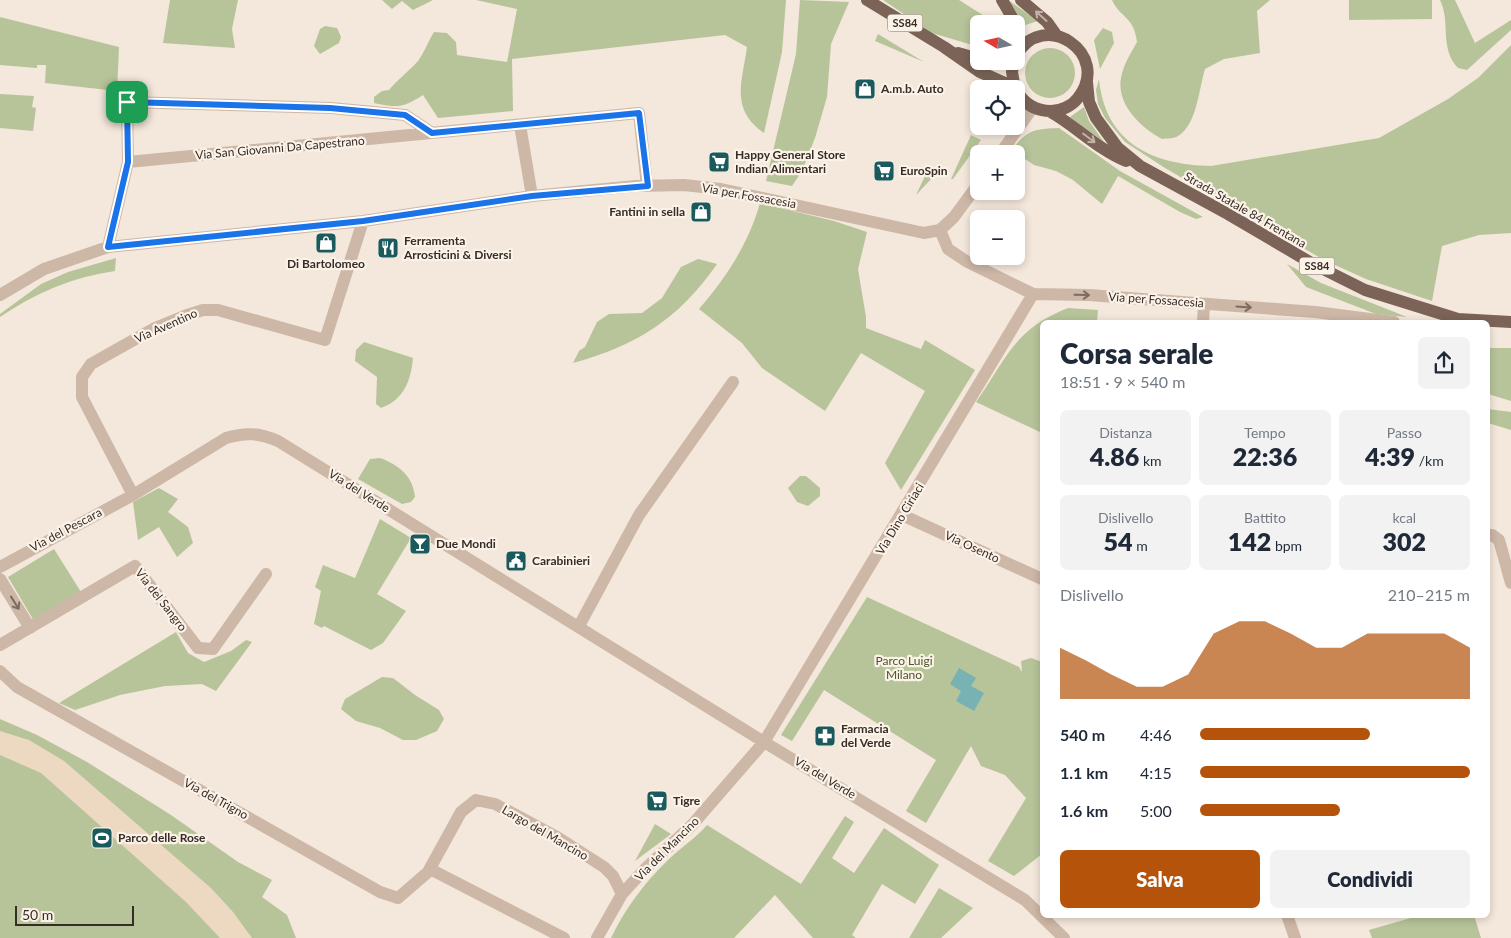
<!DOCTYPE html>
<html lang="it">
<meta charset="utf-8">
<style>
:root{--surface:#fff;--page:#f2f2f3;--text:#1f2937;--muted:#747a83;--accent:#b45309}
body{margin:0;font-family:Lato,sans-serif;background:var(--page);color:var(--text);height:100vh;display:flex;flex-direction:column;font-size:19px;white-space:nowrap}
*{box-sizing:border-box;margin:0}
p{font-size:16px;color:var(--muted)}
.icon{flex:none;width:28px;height:28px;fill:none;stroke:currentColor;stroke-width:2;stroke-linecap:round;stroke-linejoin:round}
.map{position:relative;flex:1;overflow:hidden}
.sheet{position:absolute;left:1040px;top:320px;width:450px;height:598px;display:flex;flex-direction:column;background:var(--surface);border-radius:8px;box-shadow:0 2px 8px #0003}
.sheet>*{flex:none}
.needle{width:32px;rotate:279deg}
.tools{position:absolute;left:970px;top:15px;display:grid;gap:10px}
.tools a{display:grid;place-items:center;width:55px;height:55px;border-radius:8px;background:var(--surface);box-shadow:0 2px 8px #0003;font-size:25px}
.scale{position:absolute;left:15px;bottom:12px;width:119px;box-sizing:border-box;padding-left:5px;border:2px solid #382c27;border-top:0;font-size:14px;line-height:18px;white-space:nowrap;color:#382c27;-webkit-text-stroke:4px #fbf2e8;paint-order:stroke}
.pin{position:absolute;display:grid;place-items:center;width:42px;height:42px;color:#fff;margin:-21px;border-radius:10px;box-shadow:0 2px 8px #0006}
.round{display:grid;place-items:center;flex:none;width:52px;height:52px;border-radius:8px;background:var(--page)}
.headline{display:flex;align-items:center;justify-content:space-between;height:85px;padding:0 20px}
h1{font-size:28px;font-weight:800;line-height:38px}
.figures{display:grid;grid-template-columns:repeat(3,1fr);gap:8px;height:85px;padding:5px 20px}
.figures div{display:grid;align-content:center;border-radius:8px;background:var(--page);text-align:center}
.figures b{font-size:25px;font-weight:800}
.figures small{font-size:14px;font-weight:400}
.figures p{font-size:14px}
.chart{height:140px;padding:10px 20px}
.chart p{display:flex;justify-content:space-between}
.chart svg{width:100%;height:90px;margin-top:5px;fill:var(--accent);opacity:.7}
.primary-button{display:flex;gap:10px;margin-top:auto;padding:10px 20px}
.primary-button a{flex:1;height:58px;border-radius:8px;background:var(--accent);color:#fff;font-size:20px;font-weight:800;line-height:58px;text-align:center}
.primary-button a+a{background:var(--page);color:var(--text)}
ul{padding:0 20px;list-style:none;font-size:16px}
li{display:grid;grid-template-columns:80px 60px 1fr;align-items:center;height:38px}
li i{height:12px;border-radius:6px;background:var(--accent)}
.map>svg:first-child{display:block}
</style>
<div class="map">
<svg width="1511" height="938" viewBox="0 0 1511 938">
<rect width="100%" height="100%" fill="#f4e7db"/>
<!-- green -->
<path fill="#b7c49a" d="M170,0h68l-6,29 3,19 -72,-5z
M382,0h51l-20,10 -11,-9 -10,8z
M476,0h310l-4,52 -18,81c-34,-24 -22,-50 -17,-86l-22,-12 -213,24 1,52 -75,7 -15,-23c-20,13 -26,13 -49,8v-6l8,-6 7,-1c9,-11 20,-19 29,-29 5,-6 11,-21 16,-29l13,1 9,9 1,13 50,7 10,-53z
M800,0l49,2 -18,42 -4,53 -12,41 -13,33 -10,15 -26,-5 30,-127z
M883,0h76l38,24h-18v23l-47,-14z
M1008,0l30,21 -16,5 -3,-10z
M1112,0h158l-13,11 3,42 -36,6 -19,10c-6,19 -8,56 -27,67 -4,3 -11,2 -16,3 -21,-11 -46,-35 -41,-61 2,-13 10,-25 16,-36 -3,-26 -17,-24 -25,-42z
M1349,0h83v19l-83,1z
M1440,0h15l20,43 36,-23v10l-44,40 -9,-2c-19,-20 -7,-46 -18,-68z
M0,17l119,30 -2,44 -72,-8 1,-18h-9v3l-37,-3z
M325,26l12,2 4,9 -2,6 -19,11 -6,-8 6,-17z
M1103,28l9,4 2,11 -14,26 -6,-29z
M878,34l46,28 -49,-21z
M1511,45v188l-32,2 -37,11 -10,55 -66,-22 -42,-19 -159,-92 -40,-26 -20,-24 -7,-14 -2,-14 3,-11c6,64 54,86 112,87l168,-28 69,-39 30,-21z
M1025 73a25 25 0 1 1 50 0a25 25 0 1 1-50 0Z
M0,94l34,2 -2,11 4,1 -3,23 -33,-3z
M1084,107l5,14 15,21 -34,-25z
M1059,128l61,43 83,46 -7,2 -16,-7 -62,-36 -16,28 -29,-24 -17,-9 -22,-6 -22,-15c14,-20 23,-21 47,-22z
M971,135l10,5 -28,39h-2z
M926,174l7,3 -17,18z
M760,203l74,18 33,11 -9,37 8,48v11l55,21 4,-9 50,30 -74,120 -16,-27 40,-72 -64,-38 -36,58 -63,-43 -20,-25 -43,-34c27,-31 50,-66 61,-106z
M116,258l-1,13c-42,6 -80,22 -115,46v-3l41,-30 27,-12z
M698,259l19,5c-38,55 -81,82 -144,99l6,-12 6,-4 12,-25 12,-8 33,-1 20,-15 19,-31z
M1287,264l34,19 86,34 -31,-3 -70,-27z
M1068,308l30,2 -1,12h-55v111l-66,-31c31,-44 38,-73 92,-94z
M364,342l49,16c-2,22 -9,42 -32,50l-5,-4 1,-27 -22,-16 1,-11z
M1488,348h23v53l-23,-7z
M1488,409l23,3v18l-23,-7z
M380,458c19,7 33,18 35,39l-4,5 -9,2 -44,-25 12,-20z
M800,476h6l14,12v8l-12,10 -11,-4 -9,-14z
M159,488l19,11 -10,13 20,15 5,16 -16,14 -18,-30 -21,13 -5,-38z
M380,519l31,19 -34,56 29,17 -23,32 -12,7 -47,-24 -2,2 -8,-4 7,-33 -6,-4 8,-22 32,13z
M54,549l27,43 -47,29 -26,-44z
M867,597l152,70 3,5 -1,-11 10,-3 11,4v192l-28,22 -26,-15 38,-63 -21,-23 -24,-9 -10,-20 -45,77 -20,-12 30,-51 -112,-70 -32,51 -11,-6z
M176,632l12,21 16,9 27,-11 15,-11 6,2 -36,49 -14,-7 -37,2 -45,9 -45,15 -16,-7z
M382,677l11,1 22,17 24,15 5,9 -7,12 -21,9h-13l-23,-12 -24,-7 -15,-12 4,-10z
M0,719l37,16 50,27 84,53 67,47 34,18 -10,17 25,18 9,23h-296z
M845,816l9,6 -22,36 22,15 30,-45 55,37 -24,39 -33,-20 -30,51 4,3h-43l-38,-43 -41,43h-123c14,-29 33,-55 56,-77 13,-13 29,-23 40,-36l94,59z
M655,824l16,10 -36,27z
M939,888l34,20 -32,30h-32z
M1421,915h53l7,23h-109l-3,-8z"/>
<!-- plaza -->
<path fill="#edd8c1" d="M0,731l29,9 35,21 147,127 22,24 19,26h-32l-34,-36 -145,-129 -41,-18z"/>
<!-- water -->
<path fill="#78b2b3" d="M959,668l17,10 -5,8 13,7 -10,18 -18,-10 5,-10 -11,-7z"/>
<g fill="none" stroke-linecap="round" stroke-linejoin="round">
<!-- minor -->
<path stroke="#cdb7a6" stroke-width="12" d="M520,125l12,71
M1000,154l33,-47
M128,162l-1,-60 204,6 74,7 27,18
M940,230l8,19 18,12 67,33 56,1 226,17 79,10
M108,247l20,-85 511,-49 8,73
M0,295l44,-26 64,-22 255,-26 169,-25 104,-10 48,-1 37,4 203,44 16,-3 14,-13 25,-34
M1203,322l1,-18
M133,495l-51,-98v-20l9,-13 64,-36 32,-13 16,-5h15l107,30 38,-119
M902,515l140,64
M1488,535h4l7,5 12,43
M0,567l133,-72 93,-57c20,-6 33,-5 52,3l486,301 261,158 39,38
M0,579l30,49
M579,626l60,-111 94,-133
M0,645l135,-79 63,82 15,1 53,-75
M0,671l17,16 363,205 18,6 30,-26 33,-60 15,-12 19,4 62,33 47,30 9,9 9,18
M430,869l134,69
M1287,915l8,23
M597,938l25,-44 22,-24 48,-45 72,-83 269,-448"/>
<!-- major -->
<path stroke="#7b6357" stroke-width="12" d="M867,0l77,47 36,25 34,15
M1002,0l14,24
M1021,0l26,22 10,14
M1016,25l3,26
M958,53l21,6
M1016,56c27,-49 97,-2 62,42 -6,8 -17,13 -27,13 -15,0 -27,-7 -35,-21
M1014,61l-2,11 3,17
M1087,82l2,20 7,16 22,30 22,18 88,48 85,50 52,26 93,29 53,3
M1049,111c26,14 48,38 77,50"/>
</g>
<!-- one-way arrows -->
<defs><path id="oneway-shaft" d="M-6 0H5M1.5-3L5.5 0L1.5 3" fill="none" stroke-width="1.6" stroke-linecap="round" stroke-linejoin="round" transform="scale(1.25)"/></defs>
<g stroke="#c1b2a7">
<use href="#oneway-shaft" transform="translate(1041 16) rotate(-138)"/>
<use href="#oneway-shaft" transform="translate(1089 138) rotate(37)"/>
</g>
<g stroke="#7b6b60">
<use href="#oneway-shaft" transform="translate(1082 295) rotate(1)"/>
<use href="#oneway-shaft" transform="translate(1244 307) rotate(4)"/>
<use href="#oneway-shaft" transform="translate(15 603) rotate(58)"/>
</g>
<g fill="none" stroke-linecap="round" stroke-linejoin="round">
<!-- route casing -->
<g stroke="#fff" stroke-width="10">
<path id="route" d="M127,102l203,6 75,7 27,18 207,-20 9,73 -116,10 -169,25 -255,26 20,-85z"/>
</g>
<!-- route -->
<use href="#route" stroke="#1a73e8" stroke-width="6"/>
</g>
<!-- icons -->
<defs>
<g id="shop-square" transform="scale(1.125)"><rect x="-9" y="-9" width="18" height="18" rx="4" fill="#1a5a5d" stroke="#fbf2e8"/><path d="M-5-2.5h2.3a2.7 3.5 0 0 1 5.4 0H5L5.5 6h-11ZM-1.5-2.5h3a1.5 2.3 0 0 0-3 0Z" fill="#fff"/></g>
<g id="supermarket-square" transform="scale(1.125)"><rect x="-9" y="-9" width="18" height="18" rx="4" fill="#1a5a5d" stroke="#fbf2e8"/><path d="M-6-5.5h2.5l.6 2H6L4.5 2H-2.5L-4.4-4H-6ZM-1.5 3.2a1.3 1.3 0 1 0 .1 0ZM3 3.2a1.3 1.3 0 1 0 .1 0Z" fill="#fff"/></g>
<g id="restaurant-square" transform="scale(1.125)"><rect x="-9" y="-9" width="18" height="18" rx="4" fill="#1a5a5d" stroke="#fbf2e8"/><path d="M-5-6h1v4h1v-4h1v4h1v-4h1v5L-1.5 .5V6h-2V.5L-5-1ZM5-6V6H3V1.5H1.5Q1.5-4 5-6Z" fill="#fff"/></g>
<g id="bar-square" transform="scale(1.125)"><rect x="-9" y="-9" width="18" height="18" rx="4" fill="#1a5a5d" stroke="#fbf2e8"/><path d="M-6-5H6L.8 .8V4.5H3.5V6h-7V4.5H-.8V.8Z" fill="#fff"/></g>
<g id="civic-square" transform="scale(1.125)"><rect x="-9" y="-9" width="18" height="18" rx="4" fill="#1a5a5d" stroke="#fbf2e8"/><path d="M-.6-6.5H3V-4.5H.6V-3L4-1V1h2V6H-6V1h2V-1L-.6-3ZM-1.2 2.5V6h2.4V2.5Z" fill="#fff"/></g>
<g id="pharmacy-square" transform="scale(1.125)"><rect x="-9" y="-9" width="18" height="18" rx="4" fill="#1a5a5d" stroke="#fbf2e8"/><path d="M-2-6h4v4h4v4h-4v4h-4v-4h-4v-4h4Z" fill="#fff"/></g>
<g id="stadium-square" transform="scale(1.125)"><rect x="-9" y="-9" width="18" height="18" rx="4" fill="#1a5a5d" stroke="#fbf2e8"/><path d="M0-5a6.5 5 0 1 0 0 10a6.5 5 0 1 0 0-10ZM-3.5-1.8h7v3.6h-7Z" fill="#fff"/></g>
</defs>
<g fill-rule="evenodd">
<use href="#shop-square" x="865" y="89"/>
<use href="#supermarket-square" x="719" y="162"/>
<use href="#supermarket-square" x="884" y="171"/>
<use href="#shop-square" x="701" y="212"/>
<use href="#shop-square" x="326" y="243"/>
<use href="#restaurant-square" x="388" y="248"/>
<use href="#bar-square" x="420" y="544"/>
<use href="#civic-square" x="516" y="561"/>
<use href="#pharmacy-square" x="825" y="736"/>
<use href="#supermarket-square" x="657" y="801"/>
<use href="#stadium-square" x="102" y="838"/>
</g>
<g text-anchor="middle" stroke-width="4.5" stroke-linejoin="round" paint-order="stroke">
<!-- shield labels -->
<g fill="#fbf2e8" stroke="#726761" stroke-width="1">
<rect x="887.5" y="14.5" width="35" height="17" rx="4"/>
<rect x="1299.5" y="257.5" width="35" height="17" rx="4"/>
</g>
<g font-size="11" font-weight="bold" fill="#382c27">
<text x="905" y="27">SS84</text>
<text x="1317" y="270">SS84</text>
</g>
<!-- poi labels -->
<g font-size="12" font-weight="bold" fill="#382c27" stroke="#fbf2e8" text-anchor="start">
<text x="881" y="93">A.m.b. Auto</text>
<text x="735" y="159">Happy General Store<tspan x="735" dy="14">Indian Alimentari</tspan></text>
<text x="900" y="175">EuroSpin</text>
<text x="685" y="216" text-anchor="end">Fantini in sella</text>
<text x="404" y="245">Ferramenta<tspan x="404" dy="14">Arrosticini &amp; Diversi</tspan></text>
<text x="326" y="268" text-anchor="middle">Di Bartolomeo</text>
<text x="436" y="548">Due Mondi</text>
<text x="532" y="565">Carabinieri</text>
<text x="841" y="733">Farmacia<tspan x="841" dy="14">del Verde</tspan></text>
<text x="673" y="805">Tigre</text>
<text x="118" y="842">Parco delle Rose</text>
</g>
<!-- street labels -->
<g font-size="12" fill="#382c27" stroke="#fbf2e8">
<text transform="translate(280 148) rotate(-5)" y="4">Via San Giovanni Da Capestrano</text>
<text transform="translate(749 196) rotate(10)" y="4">Via per Fossacesia</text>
<text transform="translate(1245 210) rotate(30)" y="4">Strada Statale 84 Frentana</text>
<text transform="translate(1156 300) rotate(4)" y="4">Via per Fossacesia</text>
<text transform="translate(166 326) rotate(-24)" y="4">Via Aventino</text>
<text transform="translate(359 491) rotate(32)" y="4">Via del Verde</text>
<text transform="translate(900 519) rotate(-59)" y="4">Via Dino Ciriaci</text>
<text transform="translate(66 530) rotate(-28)" y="4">Via del Pescara</text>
<text transform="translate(972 547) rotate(25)" y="4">Via Osento</text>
<text transform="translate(161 600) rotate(52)" y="4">Via del Sangro</text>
<text transform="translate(825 778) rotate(31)" y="4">Via del Verde</text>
<text transform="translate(216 799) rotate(29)" y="4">Via del Trigno</text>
<text transform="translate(545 833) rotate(30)" y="4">Largo del Mancino</text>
<text transform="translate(667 849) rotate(-45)" y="4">Via del Mancino</text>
</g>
<!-- park labels -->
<g font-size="12" fill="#485829" stroke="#fbf2e8">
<text x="904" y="665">Parco Luigi<tspan x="904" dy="14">Milano</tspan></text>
</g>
</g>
</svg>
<div class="tools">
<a><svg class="needle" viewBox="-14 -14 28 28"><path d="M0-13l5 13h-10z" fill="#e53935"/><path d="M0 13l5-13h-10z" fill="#747a83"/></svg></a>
<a><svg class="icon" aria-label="locate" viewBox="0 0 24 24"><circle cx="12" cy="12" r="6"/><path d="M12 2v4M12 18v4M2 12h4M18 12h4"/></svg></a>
<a>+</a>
<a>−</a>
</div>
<div class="scale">50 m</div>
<div class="pin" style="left:127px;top:102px;background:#1e9e55"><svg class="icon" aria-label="arrive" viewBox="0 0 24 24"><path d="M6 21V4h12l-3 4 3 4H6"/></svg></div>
<section class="sheet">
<div class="headline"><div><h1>Corsa serale</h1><p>18:51 · 9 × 540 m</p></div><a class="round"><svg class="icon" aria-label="share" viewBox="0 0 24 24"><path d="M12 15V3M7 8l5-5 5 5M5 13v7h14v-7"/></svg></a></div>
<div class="figures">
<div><p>Distanza</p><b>4.86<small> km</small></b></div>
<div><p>Tempo</p><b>22:36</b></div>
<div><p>Passo</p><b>4:39<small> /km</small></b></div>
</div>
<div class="figures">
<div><p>Dislivello</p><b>54<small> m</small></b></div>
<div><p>Battito</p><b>142<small> bpm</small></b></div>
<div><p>kcal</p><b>302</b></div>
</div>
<div class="chart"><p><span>Dislivello</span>210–215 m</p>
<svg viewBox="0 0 160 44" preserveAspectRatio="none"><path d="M0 44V19L10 25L20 32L30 38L40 38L50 32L60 12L70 6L80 6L90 12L100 19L110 19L120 12L130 12L140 12L150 12L160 19V44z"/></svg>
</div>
<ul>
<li><b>540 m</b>4:46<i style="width:63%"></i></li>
<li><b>1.1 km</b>4:15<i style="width:100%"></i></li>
<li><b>1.6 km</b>5:00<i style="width:52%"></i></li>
</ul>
<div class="primary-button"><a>Salva</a><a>Condividi</a></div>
</section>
</div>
